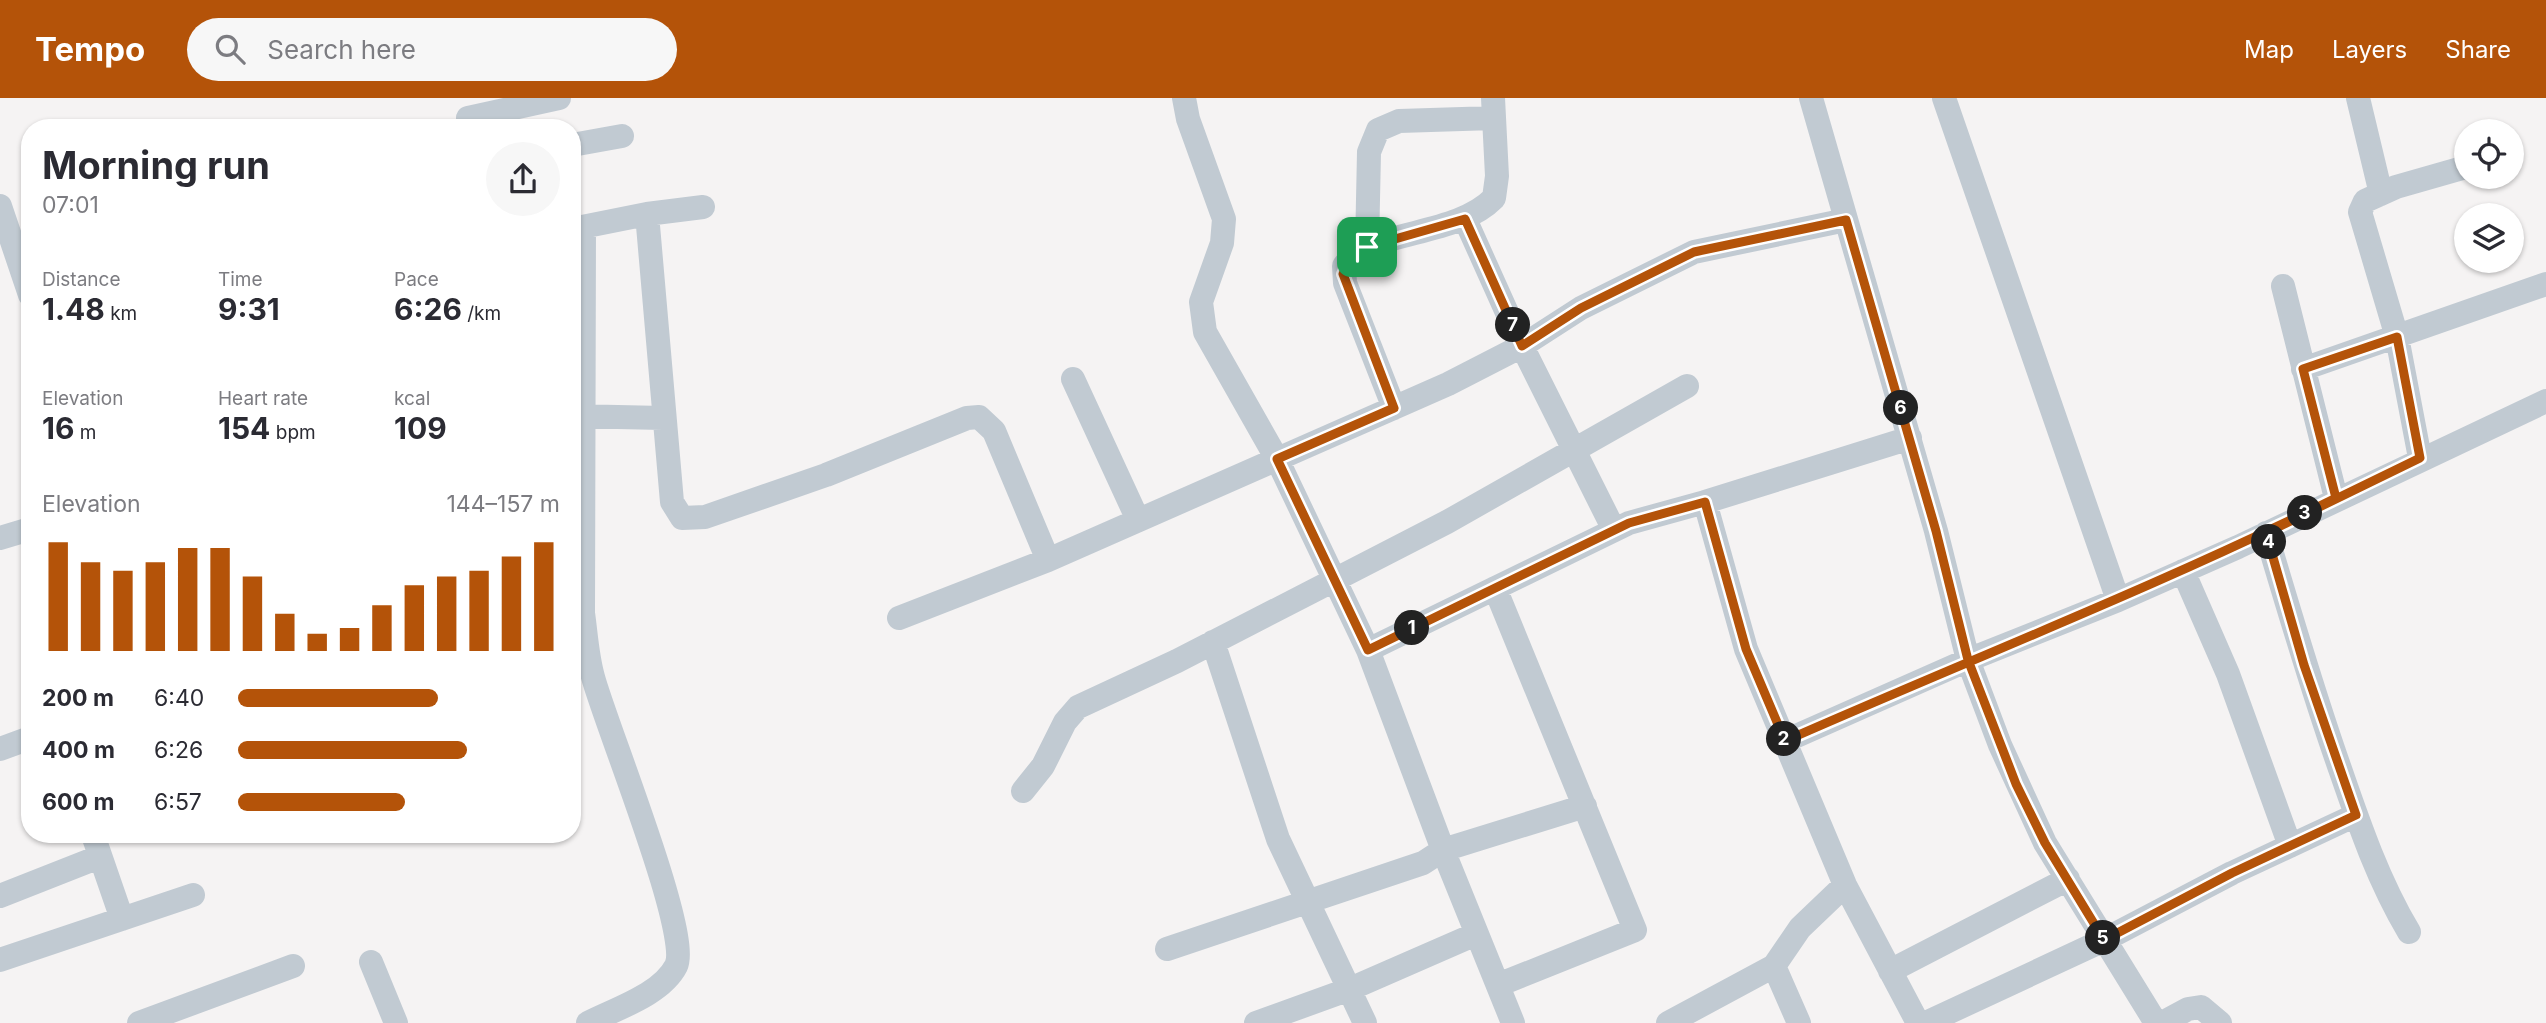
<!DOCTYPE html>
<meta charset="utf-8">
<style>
:root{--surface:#fff;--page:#f7f7f7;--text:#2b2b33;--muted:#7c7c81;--accent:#b45309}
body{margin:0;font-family:Inter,sans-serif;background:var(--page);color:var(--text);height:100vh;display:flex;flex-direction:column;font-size:26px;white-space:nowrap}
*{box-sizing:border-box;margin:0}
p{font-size:23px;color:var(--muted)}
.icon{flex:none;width:38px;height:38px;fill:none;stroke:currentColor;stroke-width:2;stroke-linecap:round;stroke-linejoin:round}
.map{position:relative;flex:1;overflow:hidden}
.panel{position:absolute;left:21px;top:21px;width:560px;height:724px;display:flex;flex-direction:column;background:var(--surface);border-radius:28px;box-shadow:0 2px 5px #0004}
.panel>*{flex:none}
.buttons{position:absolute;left:2454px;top:21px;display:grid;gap:14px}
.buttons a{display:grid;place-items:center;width:70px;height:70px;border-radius:50%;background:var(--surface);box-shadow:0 2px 5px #0004;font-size:35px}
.pin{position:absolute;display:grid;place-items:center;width:60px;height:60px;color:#fff;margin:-30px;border-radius:14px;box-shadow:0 4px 10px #0006}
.km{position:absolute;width:35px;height:35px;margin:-18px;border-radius:50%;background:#222;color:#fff;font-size:19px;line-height:35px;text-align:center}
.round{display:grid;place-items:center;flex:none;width:74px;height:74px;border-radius:37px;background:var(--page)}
.headline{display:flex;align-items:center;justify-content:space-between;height:119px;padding:0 21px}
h1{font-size:38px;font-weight:700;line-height:52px}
.stats{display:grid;grid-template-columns:repeat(3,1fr);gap:10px;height:119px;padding:7px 21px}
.stats div{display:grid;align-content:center}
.stats b{font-size:30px;font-weight:700}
.stats small{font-size:19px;font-weight:400}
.stats p{font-size:19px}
.chart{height:196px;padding:14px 21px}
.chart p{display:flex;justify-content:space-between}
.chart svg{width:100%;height:126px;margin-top:7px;stroke:var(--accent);stroke-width:6}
ul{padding:0 21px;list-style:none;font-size:23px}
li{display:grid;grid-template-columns:112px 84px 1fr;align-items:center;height:52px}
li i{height:18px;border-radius:9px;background:var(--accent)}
header{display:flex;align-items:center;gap:42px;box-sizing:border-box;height:98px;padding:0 35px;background:var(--accent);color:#fff}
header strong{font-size:33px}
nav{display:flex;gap:38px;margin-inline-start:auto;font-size:24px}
.search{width:490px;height:63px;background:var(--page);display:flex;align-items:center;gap:18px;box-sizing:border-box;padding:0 24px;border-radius:38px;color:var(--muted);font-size:26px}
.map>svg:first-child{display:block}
</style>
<header>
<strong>Tempo</strong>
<div class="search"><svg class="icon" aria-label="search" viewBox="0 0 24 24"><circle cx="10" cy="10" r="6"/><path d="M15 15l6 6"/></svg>Search here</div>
<nav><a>Map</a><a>Layers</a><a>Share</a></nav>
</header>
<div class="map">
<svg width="2546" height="925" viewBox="0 0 2546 925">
<rect width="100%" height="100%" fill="#f5f3f3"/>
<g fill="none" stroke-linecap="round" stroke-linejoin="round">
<!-- minor -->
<path stroke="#c1cad2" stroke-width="24" d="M1184,0l4,21 36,100 -2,24 -21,59 4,30 72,127 91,191 75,200 70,173
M1811,0l125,433 32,129 32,85 45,98 111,180
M1944,0l174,502
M2358,0l23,96
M468,20l91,-20
M572,47l50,-9
M0,108l30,89
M647,116l25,288 10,16 23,-1 121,-42 141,-57 12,-1 15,14 54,129
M1465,121l57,127 92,184
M584,129l-1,386c3,21 4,43 10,64 12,46 99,258 83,289 -15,29 -61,43 -88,57
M572,131l75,-15 56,-7
M1367,149l2,-95 9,-22 21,-9 95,-3
M2283,188l53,212
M2303,271l243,-85
M1073,281l65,141
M1394,310l-49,-125 -1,-17c26,-37 111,-28 150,-68l3,-22 -4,-78
M572,318l91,2
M2420,360l-23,-121 -37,-125 5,-11 31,-14 70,-20
M1705,404l205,-64
M2266,435c23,78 46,156 73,233 20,58 39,114 70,166
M0,440l30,-9
M2183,473l45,103 62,172
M1495,490l140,342 -137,55
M899,520l149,-58 400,-176 74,-38 59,-38 113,-56 152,-32
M1213,544l65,197 87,184
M1368,552l261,-127 76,-21 41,147 99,236 73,138
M1785,643l183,-81 150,-60 120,-53 308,-146
M0,651l30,-11
M1023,693l20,-25 22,-44 13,-15 99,-46 270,-139 240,-136
M93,737l29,84
M0,798l99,-39
M1167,851l256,-86 20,-13 142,-44
M0,862l193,-65
M371,864l25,61
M1774,868l25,57
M1890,873l178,-92
M139,925l154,-57
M1256,925l94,-34 126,-55
M1668,925l106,-57 26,-38 45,-43
M1926,925l178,-83 128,-67 124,-58
M2162,925l26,-14 13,-2 19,16"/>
</g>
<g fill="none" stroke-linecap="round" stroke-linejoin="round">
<!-- route casing -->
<g stroke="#fff" stroke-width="14">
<path id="route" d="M1367,149l-16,9 -8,18 51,134 -117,51 91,191 261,-127 76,-21 41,147 39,92c184,-81 371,-154 551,-243l-33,-129 94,-32 23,121 -154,75 38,132 52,150 -124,58 -128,67 -59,-97 -29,-59 -48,-124 -32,-129 -90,-311 -152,32 -113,56 -59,38 -57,-127 -98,28"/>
</g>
<!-- route -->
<use href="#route" stroke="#b45309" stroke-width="9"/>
</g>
</svg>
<div class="buttons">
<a><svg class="icon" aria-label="locate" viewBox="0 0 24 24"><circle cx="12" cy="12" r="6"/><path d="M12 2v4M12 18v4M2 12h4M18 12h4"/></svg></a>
<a><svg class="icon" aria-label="layers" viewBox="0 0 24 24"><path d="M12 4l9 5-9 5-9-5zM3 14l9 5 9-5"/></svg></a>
</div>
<div class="pin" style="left:1367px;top:149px;background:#1e9e55"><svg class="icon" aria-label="arrive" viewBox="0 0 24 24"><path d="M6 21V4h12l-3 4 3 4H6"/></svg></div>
<b class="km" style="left:1412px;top:530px">1</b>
<b class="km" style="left:1784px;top:641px">2</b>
<b class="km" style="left:2305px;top:415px">3</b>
<b class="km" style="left:2269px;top:444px">4</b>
<b class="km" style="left:2103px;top:840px">5</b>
<b class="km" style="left:1901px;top:310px">6</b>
<b class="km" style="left:1513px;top:227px">7</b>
<section class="panel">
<div class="headline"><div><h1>Morning run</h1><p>07:01</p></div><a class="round"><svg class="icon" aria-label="share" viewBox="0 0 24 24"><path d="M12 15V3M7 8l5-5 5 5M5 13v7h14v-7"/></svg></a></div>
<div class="stats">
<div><p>Distance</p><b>1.48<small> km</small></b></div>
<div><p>Time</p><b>9:31</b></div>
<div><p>Pace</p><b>6:26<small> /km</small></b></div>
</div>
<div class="stats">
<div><p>Elevation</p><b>16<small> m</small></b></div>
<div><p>Heart rate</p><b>154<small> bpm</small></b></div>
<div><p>kcal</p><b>109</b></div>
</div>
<div class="chart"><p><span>Elevation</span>144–157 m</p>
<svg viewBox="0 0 160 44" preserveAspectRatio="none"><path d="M5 44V6M15 44V13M25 44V16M35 44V13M45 44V8M55 44V8M65 44V18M75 44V31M85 44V38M95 44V36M105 44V28M115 44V21M125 44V18M135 44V16M145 44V11M155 44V6"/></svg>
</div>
<ul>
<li><b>200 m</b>6:40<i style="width:62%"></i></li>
<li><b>400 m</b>6:26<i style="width:71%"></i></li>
<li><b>600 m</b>6:57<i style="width:52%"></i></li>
</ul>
</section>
</div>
